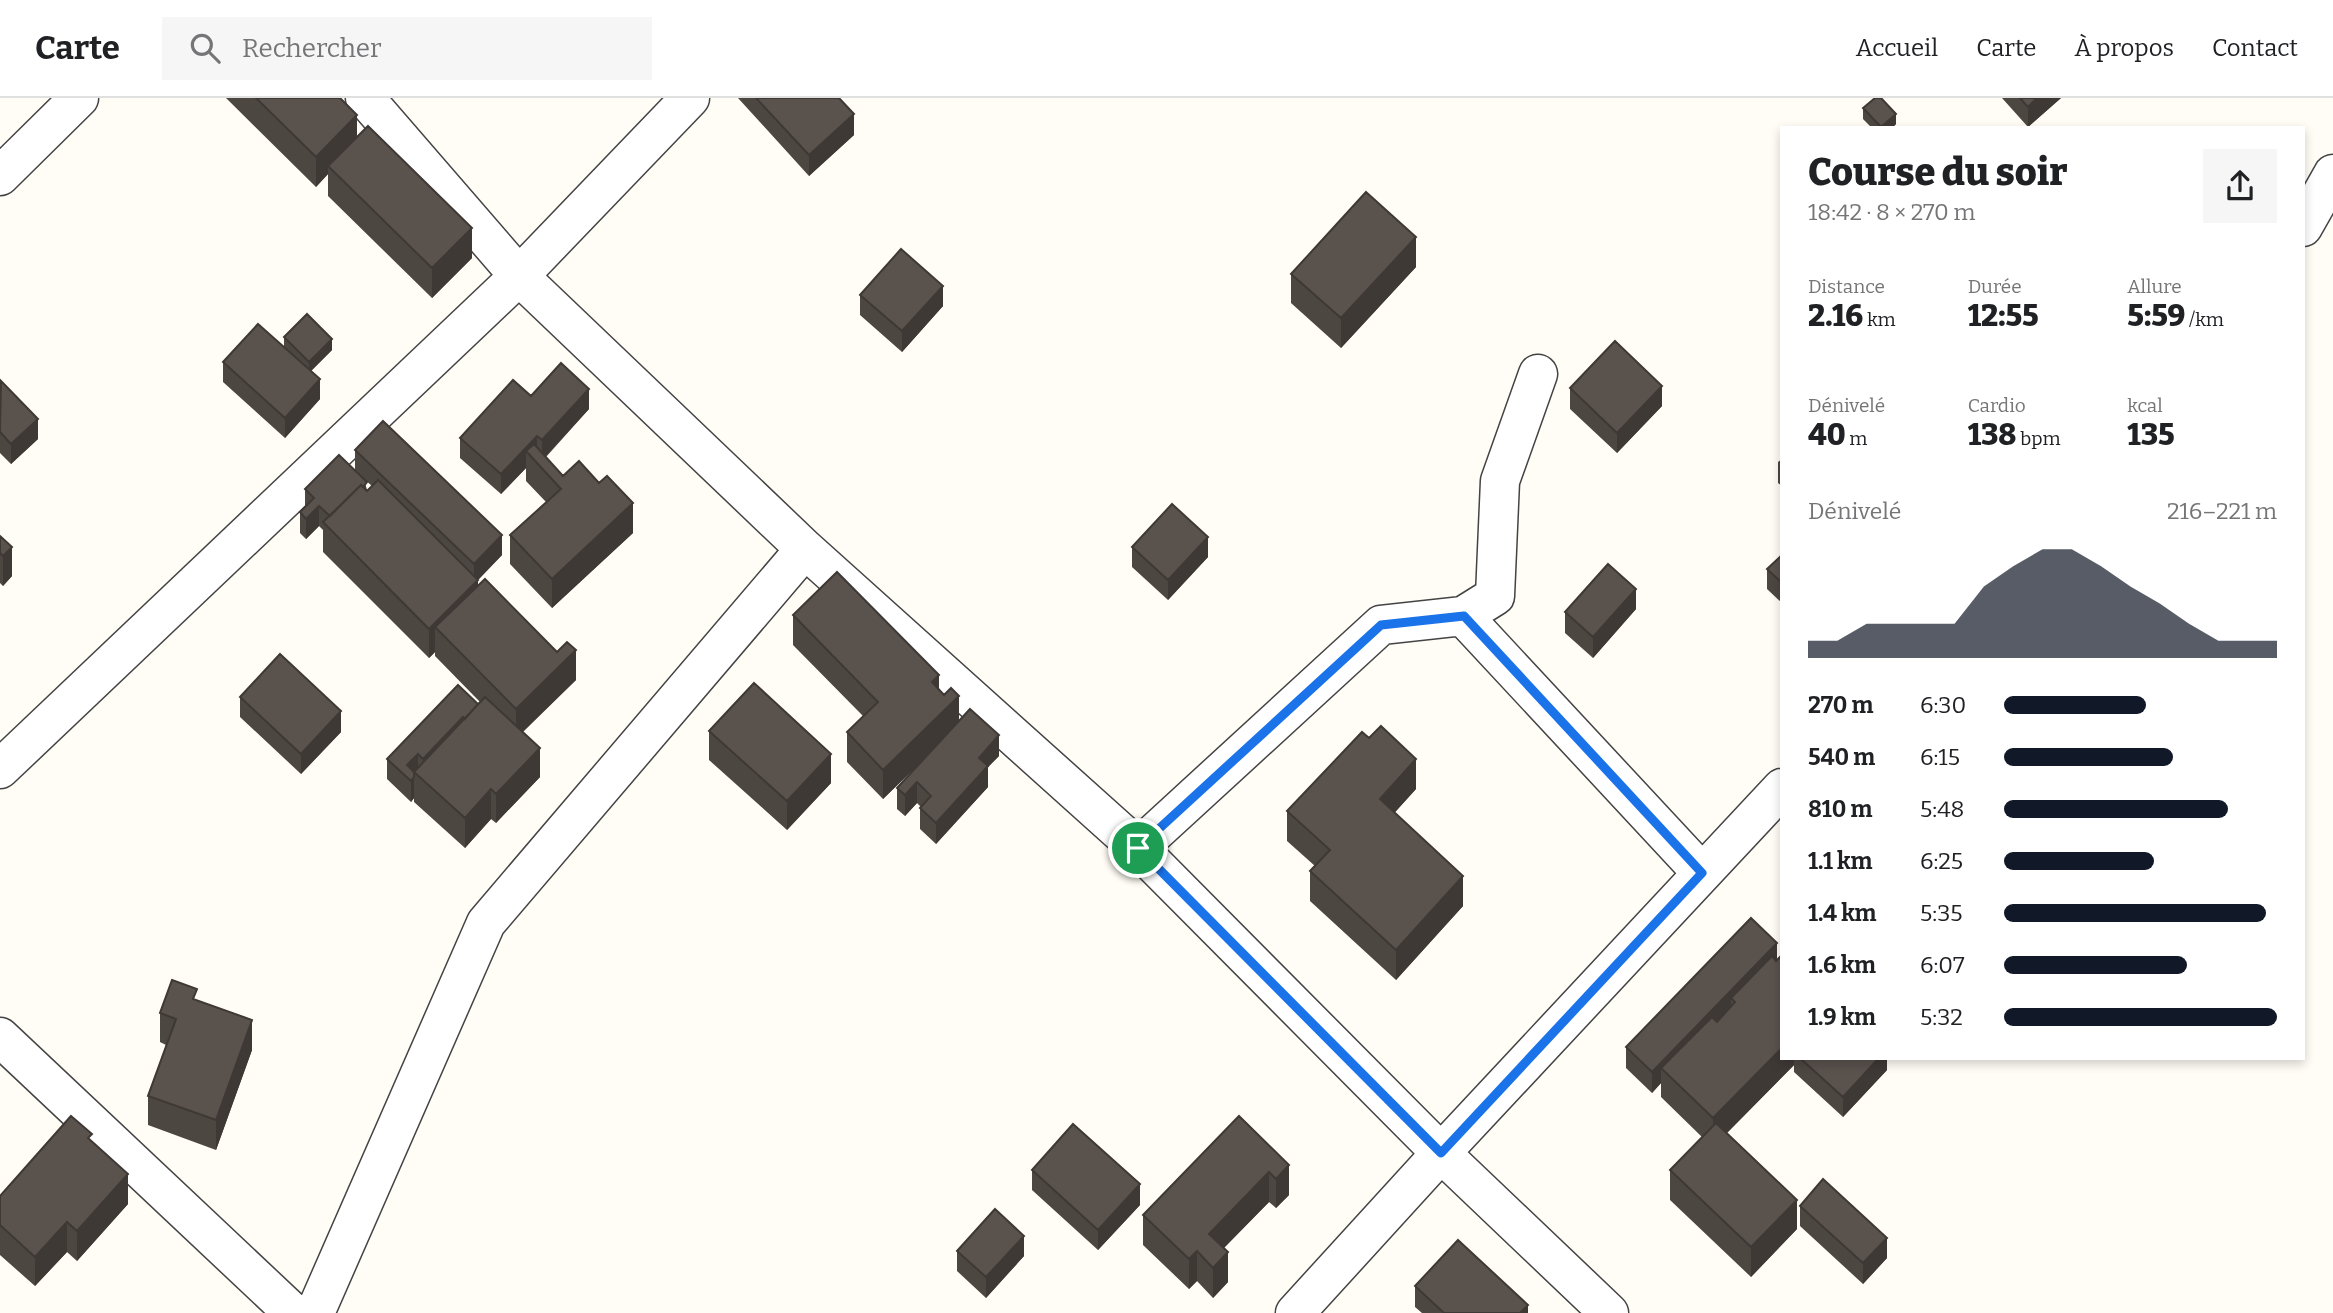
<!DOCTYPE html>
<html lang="fr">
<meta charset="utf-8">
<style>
:root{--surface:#fff;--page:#f6f6f6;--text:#202124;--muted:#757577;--line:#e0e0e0;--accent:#111827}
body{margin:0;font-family:Bitter,serif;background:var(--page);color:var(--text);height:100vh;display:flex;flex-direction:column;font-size:26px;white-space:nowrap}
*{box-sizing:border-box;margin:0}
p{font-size:23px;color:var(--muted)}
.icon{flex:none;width:38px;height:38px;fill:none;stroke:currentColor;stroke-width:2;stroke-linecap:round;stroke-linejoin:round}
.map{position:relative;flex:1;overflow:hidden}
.side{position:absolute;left:1780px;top:28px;width:525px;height:934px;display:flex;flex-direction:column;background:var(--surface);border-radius:0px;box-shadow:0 4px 10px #0003}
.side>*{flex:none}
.pin{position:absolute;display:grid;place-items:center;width:60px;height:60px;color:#fff;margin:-30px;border:4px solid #fff;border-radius:50%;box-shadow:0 2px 7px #0007}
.round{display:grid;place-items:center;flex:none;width:74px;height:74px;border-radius:0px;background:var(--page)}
.summary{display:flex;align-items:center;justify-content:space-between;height:119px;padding:0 28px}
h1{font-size:38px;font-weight:800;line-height:52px}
.stats{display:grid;grid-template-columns:repeat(3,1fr);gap:10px;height:119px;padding:7px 28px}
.stats div{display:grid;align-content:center}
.stats b{font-size:30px;font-weight:800}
.stats small{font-size:19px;font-weight:400}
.stats p{font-size:19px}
.chart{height:196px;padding:14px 28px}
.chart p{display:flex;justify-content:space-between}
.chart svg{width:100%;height:126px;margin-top:7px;fill:var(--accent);opacity:.7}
ul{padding:0 28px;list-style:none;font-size:23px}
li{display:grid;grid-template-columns:112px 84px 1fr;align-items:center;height:52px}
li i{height:18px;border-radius:9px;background:var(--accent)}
header{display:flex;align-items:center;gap:42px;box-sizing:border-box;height:98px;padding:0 35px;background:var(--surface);border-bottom:2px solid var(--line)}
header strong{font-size:33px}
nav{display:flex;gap:38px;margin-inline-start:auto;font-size:24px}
.search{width:490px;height:63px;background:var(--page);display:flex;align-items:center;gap:18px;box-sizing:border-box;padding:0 24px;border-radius:0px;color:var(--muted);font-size:26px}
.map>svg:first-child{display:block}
</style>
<header>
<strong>Carte</strong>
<div class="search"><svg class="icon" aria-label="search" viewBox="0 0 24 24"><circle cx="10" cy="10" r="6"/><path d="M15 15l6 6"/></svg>Rechercher</div>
<nav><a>Accueil</a><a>Carte</a><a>À propos</a><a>Contact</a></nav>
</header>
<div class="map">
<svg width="2333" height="1215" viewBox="0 0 2333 1215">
<rect width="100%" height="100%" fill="#fffdf5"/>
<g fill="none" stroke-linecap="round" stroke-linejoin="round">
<!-- minor casing -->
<g stroke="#444" stroke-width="41">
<path id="minor" d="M365,0l154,178 286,273 333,299 303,305 168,160
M0,78l79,-78
M2303,129l30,-53
M1463,518l239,257
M0,671l519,-493 171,-178
M1138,750l243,-223 82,-9 32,-20 5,-115 38,-107
M0,939l293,276
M315,1215l171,-390 319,-374
M1295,1215l146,-160 341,-365"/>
</g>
<!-- minor -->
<use href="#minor" stroke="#fff" stroke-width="38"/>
</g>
<!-- wall -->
<path fill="#4d4742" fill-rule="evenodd" d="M226,0h114l17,39 115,121 -40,40 -104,-102v-22l-12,13z
M738,0h101l15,37 -45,41z
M2002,0h59l-33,29z
M1863,10l33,16 -4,4h-20l-9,-9z
M1416,169l-75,81 -50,-45v-29z
M860,197l83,11 -41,46 -42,-37z
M284,239l48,13 -21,21 9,28 -35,39 -62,-56v-20l61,-16z
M0,284l38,57 -27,25 -11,-11z
M1570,290l92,18 -45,47 -47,-44z
M531,298l58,13 -43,48 17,19 70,57 -81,75 -42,-44v-29l36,-33 -20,-21v-13l-25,26 -41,-36v-20z
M355,352l147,105 -24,25v6l98,94 -53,52 17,45 -44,46 -5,-4 -26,29 -51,-46v-4l-3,4 -24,-23v-20l93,-57 -45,-46v-4l-6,6 -106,-106v-22l-4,-4 -13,13 -6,-6v-21l5,-5v-18l50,-19zM364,381l8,7 -5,4z
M1782,361v27l-4,-3v-21z
M0,438l12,40 -9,10 -3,-3z
M1132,449l76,10 -40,43 -36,-33z
M1782,457v48l-15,-14v-20z
M1636,511l-43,49 -28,-25v-21z
M793,517l146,74 20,32 40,35 -11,11v20l-52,57 -16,-15v-21l1,-1 -4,-4 -12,13 -8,-7v-21l27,-29 -41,40 -36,-37v-30l16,-16 -70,-71z
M240,599l101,35 -40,42 -61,-57z
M709,633l122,52 -44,47 -78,-70z
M1416,691l-22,24 69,93 -67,74 -86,-79v-30l5,-5 -28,-25v-30z
M1777,862l5,99h105v11l-44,47 -49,-45v-7l-67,68 70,96 -46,48 -81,-77v-30l32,-33 -41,-40v-14l-9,10 -26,-25v-21z
M197,902l55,50 -36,100 -68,-25v-29l18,-51 -6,-3v-29z
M1239,1018l50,79 -13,13 -7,-6 -45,46 4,34 -15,16 -16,-17 -8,8 -46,-44v-30z
M92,1043l36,63 -51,57 -10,-9 -32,34 -35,-31v-30z
M1032,1072l108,35 -42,45 -66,-60z
M1800,1108l87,52 -24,26 -63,-58z
M957,1153l67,5 -38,42 -29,-27z
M1415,1188l113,27h-106l-7,-6z"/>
<!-- shaded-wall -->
<path fill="#3f3936" d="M2037,0h24l-33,29v-20z
M854,16v21l-45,41v-21z
M1896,16v10l-4,4h-11z
M357,17v30l-29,21v8l-12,13v-30z
M472,130v30l-40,40v-30z
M1416,139v30l-75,81v-30z
M943,188v20l-41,46v-21z
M332,241v11l-23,23v-11z
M320,281v20l-35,39v-20z
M1662,288v20l-45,47v-20z
M589,291v20l-47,51v-20z
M38,321v20l-27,25v-20z
M537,338v20l-11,-5v17l-25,26v-20z
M633,405v30l-81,75v-29z
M319,408v20l-13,13v-20z
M502,437v20l-24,25v30l-43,17v25l-6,6v-29l45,-45v-20z
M1208,439v20l-40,43v-20z
M12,449v29l-9,10v-30z
M1636,491v20l-43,49v-21z
M576,552v30l-60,58v-29z
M939,577v29l-7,-22z
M959,598v29l-76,74v-29z
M341,613v21l-40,42v-20z
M463,619v21l-40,41v-20z
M999,637v21l-11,11v20l-52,57v-21l43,-65z
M540,650v29l-44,46v-29z
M418,656v21l-4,-3v26l-3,4v-21l-4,-16z
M831,656v29l-44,47v-29z
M1416,661v30l-36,40v-30z
M917,684v21l-12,13v-21z
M491,691v30l-26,29v-30z
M1463,778v30l-67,74v-30z
M1777,845v21l-42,38 -4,-4v13l-70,57v15l-9,10v-21z
M252,922v30l-36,100v-30z
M1782,950v11h12v6l-81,82v-29z
M1878,961h9v11l-44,47v-20z
M1289,1067v30l-13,13v-29z
M1269,1074v30l-60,61v-29z
M128,1076v30l-51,57v-30z
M1140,1086v21l-42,45v-20z
M1797,1102v29l-46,48v-30z
M67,1124v30l-32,34v-29z
M1024,1138v20l-38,42v-21z
M1887,1140v20l-24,26v-21z
M1197,1153v30l-8,8v-30z
M1228,1154v30l-15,16v-30z
M1528,1207v8h-8z"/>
<!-- building -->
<path fill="#5a524d" stroke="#3f3936" stroke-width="2" d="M256,0h84l17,17 -41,42z
M756,0h83l15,16 -45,41z
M1875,0h6l15,16 -15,13 -18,-19z
M2020,0h17l-9,9z
M368,28l104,102 -40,40 -104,-102z
M1366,94l50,45 -75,81 -50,-44z
M901,151l42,37 -41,45 -42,-36z
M307,216l25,25 -23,23 -25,-25z
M258,226l62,55 -35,39 -62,-56z
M1615,243l47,45 -45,47 -47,-45z
M561,265l28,26 -47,51 -5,-4 -36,38 -41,-36 53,-58 18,16z
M1,283l37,38 -27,25 -11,-12z
M383,323l119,114 -28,29 -119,-114z
M534,346l29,32 16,-15 20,22 8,-7 26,27 -81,76 -42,-44 51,-46 -35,-38z
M339,357l28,27 -4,5 -2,-2 -31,31 -11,-10 -13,13 -6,-7 14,-14 -9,-9z
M378,382l100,100 -49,49 -106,-107 38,-37 6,6z
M1172,406l36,33 -40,43 -36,-33z
M0,438l12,11 -9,9 -3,-3z
M1782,457v28l-15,-14z
M1608,466l28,25 -43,48 -28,-25z
M837,474l102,103 -7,7 12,13 7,-7 8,8 -76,74 -36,-38 31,-30 -85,-87z
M485,481l72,73 10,-10 9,8 -60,59 -81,-82z
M280,556l61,57 -40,43 -61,-57z
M754,585l77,71 -44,47 -78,-70z
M458,587l20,19 -13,15 -2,-2 -40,42 -5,-5 -11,11 7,7v5l-3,4 -24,-22z
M485,599l55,51 -44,46 -5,-5 -26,29 -51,-46z
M970,611l29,26 -20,23 9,8 -52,57 -16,-15 11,-12 -14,-14 -12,13 -8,-7z
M1381,628l35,33 -36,40 83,77 -67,74 -86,-79 20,-21 -43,-39 75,-79 7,6z
M1751,820l26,25 -125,129 -26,-25z
M1782,857v93l-69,70 -52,-50 51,-51 5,5 18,-20 -4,-4 41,-42 4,5z
M172,882l25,9 -4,10 59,21 -36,100 -68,-24 28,-77 -16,-6z
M1801,961h77l-35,38z
M71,1018l21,18 -4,4 40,36 -51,57 -10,-9 -32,35 -35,-32v-29z
M1239,1018l50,49 -13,14 -7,-7 -60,62 19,18 -15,16 -16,-17 -8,8 -46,-44z
M1716,1025l81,77 -46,47 -81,-77z
M1073,1026l67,60 -42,46 -66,-60z
M1823,1081l64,59 -24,25 -63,-57z
M995,1111l29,27 -38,41 -29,-26z
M1458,1142l70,65 -8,8h-76l-29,-27z"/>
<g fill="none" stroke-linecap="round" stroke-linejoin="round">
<!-- route casing -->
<g stroke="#fff" stroke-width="14">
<path id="route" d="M1464,518l238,257 -261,280 -303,-305 243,-223z"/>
</g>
<!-- route -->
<use href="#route" stroke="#1a73e8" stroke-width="9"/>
</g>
</svg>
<div class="pin" style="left:1138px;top:750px;background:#1e9e55"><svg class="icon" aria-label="arrive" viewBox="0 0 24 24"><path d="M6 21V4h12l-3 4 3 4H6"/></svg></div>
<section class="side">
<div class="summary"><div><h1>Course du soir</h1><p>18:42 · 8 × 270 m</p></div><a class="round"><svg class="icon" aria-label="share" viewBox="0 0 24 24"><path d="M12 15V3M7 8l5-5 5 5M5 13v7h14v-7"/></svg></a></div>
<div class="stats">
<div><p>Distance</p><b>2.16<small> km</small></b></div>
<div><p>Durée</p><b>12:55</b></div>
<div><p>Allure</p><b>5:59<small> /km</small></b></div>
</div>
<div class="stats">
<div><p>Dénivelé</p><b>40<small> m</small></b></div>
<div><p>Cardio</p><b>138<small> bpm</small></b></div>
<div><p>kcal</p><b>135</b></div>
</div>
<div class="chart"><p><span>Dénivelé</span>216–221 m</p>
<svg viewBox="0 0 160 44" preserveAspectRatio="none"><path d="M0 44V38L10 38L20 32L30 32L40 32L50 32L60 19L70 12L80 6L90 6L100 12L110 19L120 25L130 32L140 38L150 38L160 38V44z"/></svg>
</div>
<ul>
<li><b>270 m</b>6:30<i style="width:52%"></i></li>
<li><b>540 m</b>6:15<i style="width:62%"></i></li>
<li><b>810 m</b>5:48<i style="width:82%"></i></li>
<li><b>1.1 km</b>6:25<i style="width:55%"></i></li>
<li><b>1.4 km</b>5:35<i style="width:96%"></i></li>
<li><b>1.6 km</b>6:07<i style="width:67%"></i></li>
<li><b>1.9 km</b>5:32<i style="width:100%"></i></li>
</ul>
</section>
</div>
